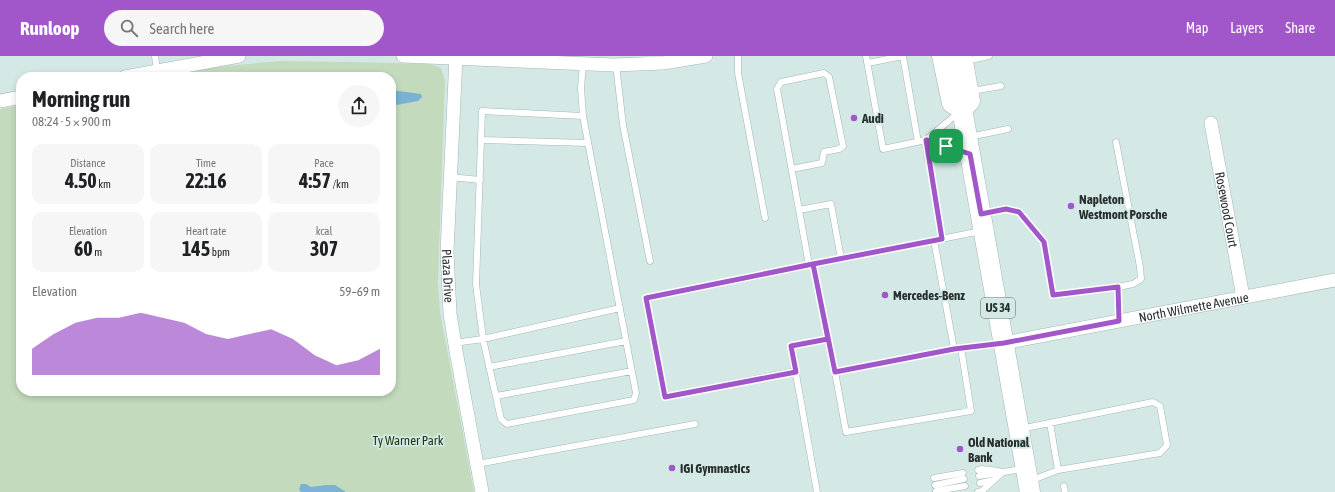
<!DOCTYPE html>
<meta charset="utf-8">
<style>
:root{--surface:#fff;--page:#f6f6f6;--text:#202124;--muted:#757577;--accent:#a157ca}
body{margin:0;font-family:"Asap Condensed",sans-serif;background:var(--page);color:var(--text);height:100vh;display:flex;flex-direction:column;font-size:15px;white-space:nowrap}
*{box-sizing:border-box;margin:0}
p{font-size:13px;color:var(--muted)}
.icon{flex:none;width:22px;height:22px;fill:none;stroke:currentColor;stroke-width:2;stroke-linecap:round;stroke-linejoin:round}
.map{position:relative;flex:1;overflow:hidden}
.panel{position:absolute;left:16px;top:16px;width:380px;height:324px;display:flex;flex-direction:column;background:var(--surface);border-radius:16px;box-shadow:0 2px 6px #0003}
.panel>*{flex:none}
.pin{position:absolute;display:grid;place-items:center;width:34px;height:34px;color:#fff;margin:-17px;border-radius:8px;box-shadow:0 2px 6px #0006}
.round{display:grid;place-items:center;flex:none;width:42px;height:42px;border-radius:21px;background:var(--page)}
.headline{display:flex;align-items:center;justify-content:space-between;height:68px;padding:0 16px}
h1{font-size:22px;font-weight:700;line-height:30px}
.stats{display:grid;grid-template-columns:repeat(3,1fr);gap:6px;height:68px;padding:4px 16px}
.stats div{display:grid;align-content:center;border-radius:10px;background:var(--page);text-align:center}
.stats b{font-size:20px;font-weight:700}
.stats small{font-size:11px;font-weight:400}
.stats p{font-size:11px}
.chart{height:112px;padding:8px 16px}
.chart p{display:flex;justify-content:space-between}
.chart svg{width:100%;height:72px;margin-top:4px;fill:var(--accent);opacity:.7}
header{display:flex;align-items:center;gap:24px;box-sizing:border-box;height:56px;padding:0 20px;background:var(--accent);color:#fff}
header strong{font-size:19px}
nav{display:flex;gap:22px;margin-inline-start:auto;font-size:14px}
.search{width:280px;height:36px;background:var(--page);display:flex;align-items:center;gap:10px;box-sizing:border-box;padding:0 14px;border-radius:22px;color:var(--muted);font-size:15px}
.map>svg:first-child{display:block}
</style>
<header>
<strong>Runloop</strong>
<div class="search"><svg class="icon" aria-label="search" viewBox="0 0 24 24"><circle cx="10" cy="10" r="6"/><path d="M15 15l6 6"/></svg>Search here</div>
<nav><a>Map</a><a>Layers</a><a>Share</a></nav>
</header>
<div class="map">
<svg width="1335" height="436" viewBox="0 0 1335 436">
<rect width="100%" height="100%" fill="#d4e9e6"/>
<!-- green -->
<path fill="#c3dbbc" d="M279,5l76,1 75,2 11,4 4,12 -7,202 2,30 34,180h-474v-383l21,-4v286h370v-314h-227l51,-10z"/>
<!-- water -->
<path fill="#7bb1d4" d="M391,34l30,4 1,3 -4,4 -27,5z
M301,428h5l5,3 15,-2h9l11,7h-45l-2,-3z"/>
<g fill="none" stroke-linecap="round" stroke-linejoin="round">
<!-- service casing -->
<g stroke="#a3b6b4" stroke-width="7">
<path id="service" d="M155,0l2,15
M738,0v17l27,145
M866,0l17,93 43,-9 33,-28
M966,5l23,-5
M868,7l35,-7 15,86
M616,9l7,60 27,136
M972,35l29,-5
M583,60l-101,-5 -6,173 7,55 18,80 6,5 127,-24 2,-7 -53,-277 -2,-28 2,-24
M969,81l39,-8
M481,84l107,3
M926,84l16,99
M926,84l40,13
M792,113l30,-6 2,-11 15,-3 4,-3 -14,-69 -5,-4 -43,9 -4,7 32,176
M450,121l30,3
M799,154l32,-6 10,55
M983,158l23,-5 13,3 25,30 9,53 65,-8 15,-3 8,-5 -1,-12 -24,-125
M934,184l20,109 46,-5
M813,208l22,108
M1118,231l1,34
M454,287l29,-4 137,-31
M954,293l-119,23 11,60 125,-21 -10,-63
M489,311l137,-26
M796,315l-131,26 -19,-99 335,-67
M496,340l136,-25
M1050,367l8,47
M1020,373l133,-27 7,4 7,39 -7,8 -102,17 -28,11
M477,408l218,-40
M978,414l4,-1 16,2
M979,420l43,-7
M934,422l29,-5
M980,427l14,-3
M935,429l29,-6
M1064,430l1,6
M936,435l29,-5
M817,436l-26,-146 37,-7
M978,436l4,-1 21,-19"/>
</g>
<!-- minor casing -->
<g stroke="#a3b6b4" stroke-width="14">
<g id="minor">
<path d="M403,0l211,9 49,-2 43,-7"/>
<path id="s1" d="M456,0l-9,196 3,62 6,37 26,141"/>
<path d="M125,21l114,-21"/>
<path d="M0,45l21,-4"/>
<path id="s2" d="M1211,67l32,174"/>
<path id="s3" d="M1004,287l331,-63"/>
</g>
</g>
<!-- primary casing -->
<g stroke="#a3b6b4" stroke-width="21">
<path id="primary" d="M942,0l10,47 10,6 68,383
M962,0l8,45 -8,8"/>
</g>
<!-- service -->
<use href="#service" stroke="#fff" stroke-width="6"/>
<!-- minor -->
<use href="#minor" stroke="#fff" stroke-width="13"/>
<!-- primary -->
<use href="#primary" stroke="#fff" stroke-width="20"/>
</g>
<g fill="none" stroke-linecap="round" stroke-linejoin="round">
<!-- route casing -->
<g stroke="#fff" stroke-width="8">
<path id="route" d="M946,90l-20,-6 16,99 -129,25 15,75 -37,7 5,26 -131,25 -19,-99 167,-34c7,36 15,72 22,108l119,-23 50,-6 115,-22 -1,-34 -65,8 -9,-53 -25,-30 -13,-3 -25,5 -11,-60 -24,-8"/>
</g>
<!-- route -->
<use href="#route" stroke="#a157ca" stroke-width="5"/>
</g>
<!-- markers -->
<g fill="#a157ca" stroke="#d4e9e6" stroke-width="1.5">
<circle cx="854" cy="62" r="4"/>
<circle cx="1071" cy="150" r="4"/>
<circle cx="885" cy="239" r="4"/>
<circle cx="960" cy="393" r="4"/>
<circle cx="672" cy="412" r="4"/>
</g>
<g text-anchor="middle" stroke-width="3.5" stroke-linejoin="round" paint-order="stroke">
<!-- shield labels -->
<rect fill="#d4e9e6" stroke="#5b6765" stroke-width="1" x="981" y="242" width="34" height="20" rx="3"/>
<g font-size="12" font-weight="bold" fill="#272f2e">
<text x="998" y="256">US 34</text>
</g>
<!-- poi labels -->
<g font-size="13" font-weight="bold" fill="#272f2e" stroke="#d4e9e6" text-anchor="start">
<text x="862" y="67">Audi</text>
<text x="1079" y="148">Napleton<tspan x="1079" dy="15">Westmont Porsche</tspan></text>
<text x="893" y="244">Mercedes-Benz</text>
<text x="968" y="391">Old National<tspan x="968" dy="15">Bank</tspan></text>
<text x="680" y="417">IGI Gymnastics</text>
</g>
<!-- street labels -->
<g font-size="13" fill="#272f2e" stroke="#d4e9e6">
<text dy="5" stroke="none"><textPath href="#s2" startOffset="88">Rosewood Court</textPath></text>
<text dy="5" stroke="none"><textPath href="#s1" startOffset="220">Plaza Drive</textPath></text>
<text dy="5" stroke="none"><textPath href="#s3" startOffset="193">North Wilmette Avenue</textPath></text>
</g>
<!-- park labels -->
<g font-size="13" fill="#183a08" stroke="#d4e9e6">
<text x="408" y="389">Ty Warner Park</text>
</g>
</g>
</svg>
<div class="pin" style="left:946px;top:90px;background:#1e9e55"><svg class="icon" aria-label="arrive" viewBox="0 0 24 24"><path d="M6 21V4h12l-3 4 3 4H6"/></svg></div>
<section class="panel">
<div class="headline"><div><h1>Morning run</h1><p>08:24 · 5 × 900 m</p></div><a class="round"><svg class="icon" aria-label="share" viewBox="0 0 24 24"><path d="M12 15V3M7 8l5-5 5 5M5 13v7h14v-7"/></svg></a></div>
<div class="stats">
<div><p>Distance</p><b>4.50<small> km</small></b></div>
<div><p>Time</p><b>22:16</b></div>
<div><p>Pace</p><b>4:57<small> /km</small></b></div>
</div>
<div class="stats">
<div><p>Elevation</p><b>60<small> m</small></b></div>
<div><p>Heart rate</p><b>145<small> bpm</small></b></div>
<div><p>kcal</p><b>307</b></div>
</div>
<div class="chart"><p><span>Elevation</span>59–69 m</p>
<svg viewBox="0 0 160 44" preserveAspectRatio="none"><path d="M0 44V28L10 19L20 12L30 9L40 9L50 6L60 9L70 12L80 19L90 22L100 19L110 16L120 22L130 32L140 38L150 35L160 28V44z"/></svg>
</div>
</section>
</div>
